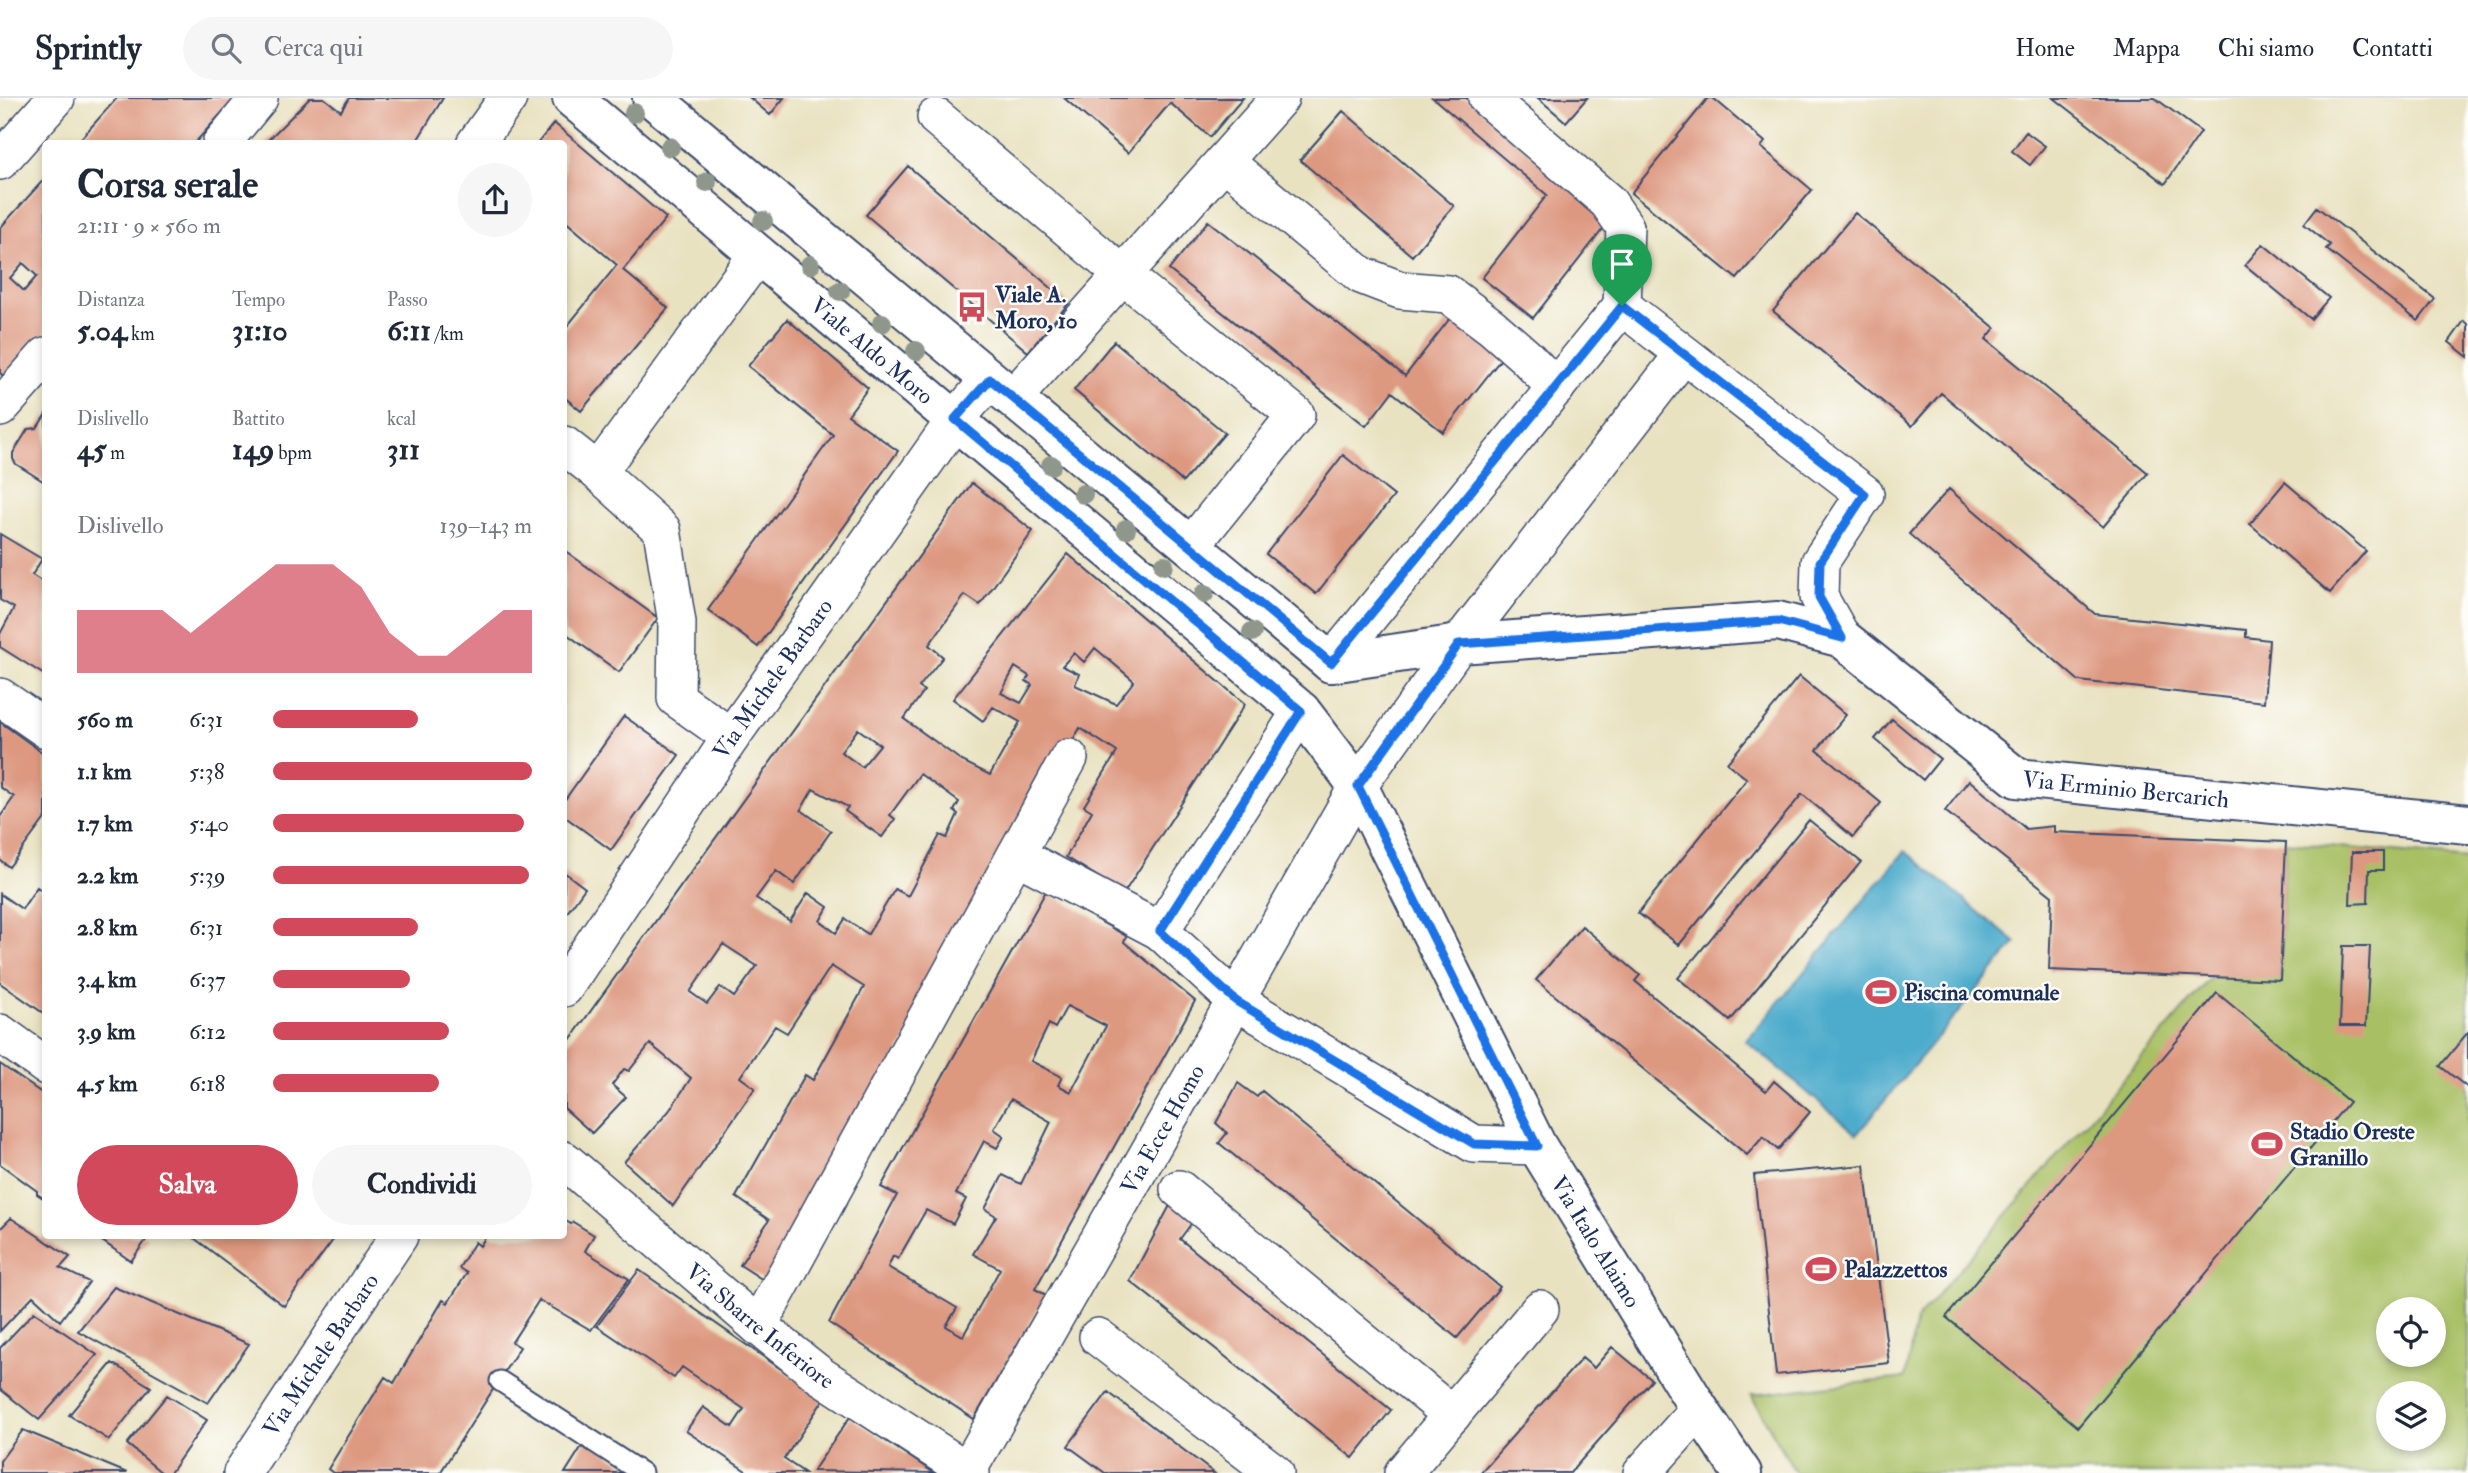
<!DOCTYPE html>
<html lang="it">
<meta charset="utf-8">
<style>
:root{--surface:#fff;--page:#f6f6f7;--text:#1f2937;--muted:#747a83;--line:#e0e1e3;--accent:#d1495b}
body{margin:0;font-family:"IM FELL Double Pica",serif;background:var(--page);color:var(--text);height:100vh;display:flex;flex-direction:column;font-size:26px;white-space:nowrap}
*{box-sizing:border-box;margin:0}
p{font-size:23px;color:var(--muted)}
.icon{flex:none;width:38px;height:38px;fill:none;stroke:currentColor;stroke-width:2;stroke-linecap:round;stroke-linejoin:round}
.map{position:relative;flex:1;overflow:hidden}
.drawer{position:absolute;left:42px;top:42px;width:525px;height:1099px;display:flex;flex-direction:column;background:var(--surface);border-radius:7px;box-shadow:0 4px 10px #0003}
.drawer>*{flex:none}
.controls{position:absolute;left:2376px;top:1199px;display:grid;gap:14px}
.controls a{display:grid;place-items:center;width:70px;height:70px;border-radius:50%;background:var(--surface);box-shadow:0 4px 10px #0003;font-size:35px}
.pin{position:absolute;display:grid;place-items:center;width:60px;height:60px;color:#fff;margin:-72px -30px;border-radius:50% 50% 50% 0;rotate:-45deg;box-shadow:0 0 7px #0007}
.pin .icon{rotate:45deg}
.round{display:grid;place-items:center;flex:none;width:74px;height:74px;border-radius:37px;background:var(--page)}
.head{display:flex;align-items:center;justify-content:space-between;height:119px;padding:0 35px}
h1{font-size:38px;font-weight:700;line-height:52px}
.stats{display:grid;grid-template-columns:repeat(3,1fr);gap:10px;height:119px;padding:7px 35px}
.stats div{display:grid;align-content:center}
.stats b{font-size:30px;font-weight:700}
.stats small{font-size:19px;font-weight:400}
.stats p{font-size:19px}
.chart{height:196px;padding:14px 35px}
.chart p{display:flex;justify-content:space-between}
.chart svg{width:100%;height:126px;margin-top:7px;fill:var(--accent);opacity:.7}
.action{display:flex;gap:14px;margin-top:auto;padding:14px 35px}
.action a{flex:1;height:80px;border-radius:42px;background:var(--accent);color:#fff;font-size:28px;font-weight:700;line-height:80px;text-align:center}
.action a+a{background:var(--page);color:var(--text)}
ul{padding:0 35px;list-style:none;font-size:23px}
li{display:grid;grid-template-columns:112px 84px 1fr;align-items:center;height:52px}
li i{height:18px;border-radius:9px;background:var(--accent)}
header{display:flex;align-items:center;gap:42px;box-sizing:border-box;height:98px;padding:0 35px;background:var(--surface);border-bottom:2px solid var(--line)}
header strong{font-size:33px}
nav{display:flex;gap:38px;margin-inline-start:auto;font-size:24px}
.search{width:490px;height:63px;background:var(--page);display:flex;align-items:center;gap:18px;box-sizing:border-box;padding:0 24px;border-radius:38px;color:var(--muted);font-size:26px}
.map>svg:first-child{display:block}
</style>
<header>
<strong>Sprintly</strong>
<div class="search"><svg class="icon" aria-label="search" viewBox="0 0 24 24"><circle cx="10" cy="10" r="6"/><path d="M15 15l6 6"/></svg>Cerca qui</div>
<nav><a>Home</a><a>Mappa</a><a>Chi siamo</a><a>Contatti</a></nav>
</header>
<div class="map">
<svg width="2468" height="1375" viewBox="0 0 2468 1375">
<rect width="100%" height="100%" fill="#fdfcf7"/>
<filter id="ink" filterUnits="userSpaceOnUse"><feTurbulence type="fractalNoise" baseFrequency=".0143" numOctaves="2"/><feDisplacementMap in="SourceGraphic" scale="14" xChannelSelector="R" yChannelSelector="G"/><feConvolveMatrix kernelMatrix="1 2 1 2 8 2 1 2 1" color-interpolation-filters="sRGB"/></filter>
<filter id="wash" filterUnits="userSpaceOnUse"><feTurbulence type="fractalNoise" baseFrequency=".00686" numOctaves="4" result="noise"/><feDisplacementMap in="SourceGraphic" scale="28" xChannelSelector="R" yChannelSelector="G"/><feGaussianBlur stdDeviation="1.57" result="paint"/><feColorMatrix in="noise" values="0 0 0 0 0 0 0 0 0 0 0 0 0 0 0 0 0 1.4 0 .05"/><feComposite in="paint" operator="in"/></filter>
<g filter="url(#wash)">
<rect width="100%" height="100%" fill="#e9e2c1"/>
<!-- green -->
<path fill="#a8bf64" stroke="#627761" stroke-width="2" fill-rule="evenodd" d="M2286,744l182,17v614h-672l-45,-78 154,-17 11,-58 296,-344 68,3zM2389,1211h45v45h-45zM2389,1295h45v45h-45z"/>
<!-- water -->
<path fill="#4daccc" stroke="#346e95" stroke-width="2" d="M1905,753l111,92 -159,191 -111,-93z"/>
<g id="blocks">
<!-- building -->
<path fill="#dd9880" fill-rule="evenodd" d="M117,0h118l-41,46h-118z
M310,0h14l17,13 8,-13h94l-28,46h-151z
M750,0h34l-14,17z
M1064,0h179l-33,39 -40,-34 -42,50z
M1433,0h33l144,122 -77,98 -51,-40 65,-83z
M1538,0h49l-21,24z
M1708,0h5l52,44 -4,5 51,43 -75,89 -106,-86z
M2054,0h101l46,34 -36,52z
M1343,13l111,95 -42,50 -112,-96z
M554,25l112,95 -43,52 45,38 -87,103 -17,-14v-67l53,-65 -53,-45v-76h-27z
M2026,34l19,14 -15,19 -18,-14z
M908,68l161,137 -41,49 -162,-137z
M46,79v161l-39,41 -7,-6v-145zM23,165l14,13 -13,15 -14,-13z
M2317,109l118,92 -17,22 -92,-72 4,-4 -26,-21z
M1855,115l140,115 -9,11 162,134 -45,54 -162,-134 -29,33 -139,-115z
M1208,123l197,155 46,-59 57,33 -65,82 -51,-40 -26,34 -197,-156z
M2263,146l66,54 -18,21 -66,-54z
M787,221l81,69 -20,27 50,36 -140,196 -50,-37 125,-175 -85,-69z
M2464,223l4,3v33l-19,-15z
M1114,243l111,92 -42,49 -109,-92z
M46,316v69l-30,-19 -3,-5v-6l15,-24 9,-1z
M1343,357l51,41 -78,98 -50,-40z
M2285,384l81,69 -36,42 -80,-69z
M972,385l61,48 -53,74 -15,-10 -36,50 14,12 -24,30 5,4 -20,28 58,42 28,14 30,-53 -27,-15 -10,14 -30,-22 115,-145 177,150 -121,189 -58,-36 26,-46 -8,-5 33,-54 -37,-24 -67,116 -242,441 -31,-20 29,-45 -33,-23 69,-122 8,5 51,-93 -33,-21 -44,67 -12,-7 -35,51 15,11 -82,118 -49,-44 45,-51 22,-33 -41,-34 -21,27 -5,-2 -12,16 14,12 -34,36 -28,-25v-60zM1095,550l39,33 -18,23 -41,-19 4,-11 -17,-8 12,-13 10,9zM1015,569l14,9 -3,5 6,4 -11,18 -20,-10zM858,631l22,16 -18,22 -21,-15zM920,676l39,28 -5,9 4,3 -11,24 -7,-3 -32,61 -13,-7 -27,45 -23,-15 -9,14 -16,-12 8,-14 -20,-14 -18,28 -34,-23 20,-27 18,13 37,-53 -30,-21 12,-21 35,18 -3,4 37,26 13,-18 -5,-4zM723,846l34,22 -23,31 -14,-10 -13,17 -17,-12z
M1949,391l146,125 151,16v7l23,3 -5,62 -185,-21 -170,-147z
M0,436l42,25 -10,16 14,9v92l-46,-29v-13l14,-26 -14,-8z
M564,452l94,68 -39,54 -55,-40z
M1799,578l47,39 -29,35 64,53 -28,34 -51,-43 -123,151 -41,-32 109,-134 -20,-16z
M624,618l55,39 -68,95 -47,-34v-15z
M1892,621l48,40 -17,21 -48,-41z
M0,624l46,33v62l-37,50 -9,-7v-43l14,-20 -14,-10z
M1969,682l57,49 28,-3v6l232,10 -6,138 -231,-10 3,-74 -107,-85z
M1809,722l52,42 -131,159 -52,-43z
M2352,754h31v18h-14l-1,33 -18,1z
M564,774l21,16 -21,29z
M37,789l9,7v121l-46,-32v-89l22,15z
M1046,793l80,45 -2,6 71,59 -160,288 11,6 -72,124 -145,-96 68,-128 -16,-8zM1067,908l39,20 -35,66 -13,-7 4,-8 -31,-16 18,-37 6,4zM1011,1001l40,23 -30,62 -18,-9 -18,34 11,7 -23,38 27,15 -37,67 -17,-10 11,-18 -69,-41 5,-11 5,3 28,-49 27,14 13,-25 -10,-5 28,-53 13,7 7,-12 -10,-7z
M1582,828l58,49 -5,6 131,110 8,-10 36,31 -32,38 -15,-13 -16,18 -211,-175z
M2343,848h27l-4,80h-26z
M2217,895l132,109 -271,325 -132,-110z
M2468,934v56l-28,-22z
M0,966l46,32v104l-9,-6v-3l-37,-27z
M1238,985l19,14 5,-6 238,196 -43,51 -238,-195 8,-10 -11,-10z
M1864,1067l25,198 -113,12 -22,-200z
M1176,1096l23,19 -19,26 211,171 -38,48 -223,-177z
M11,1120l59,39 -10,11 29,14 -29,39 -27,-25 -33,35v-102z
M564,1122l7,4 2,-2 21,13 -9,16 44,28 -38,51 -52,-30 -27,42 8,5 -80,126h-107l-5,-4 57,-92 9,6 49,-83 5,3 19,-30 -8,-5 16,-26 5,4 6,-10h78z
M95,1138h54l-18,25z
M195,1138h141l-52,70 -90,-68z
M639,1172l185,129 -40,60 21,14h-56l-63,-42 17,-24 29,20 12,-18 -62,-42 -8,11 -77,-52z
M114,1189l135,57 -41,59 -130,-72z
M34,1214l63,43 -58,65 -39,-31v-41z
M1612,1249l40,33 -82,93h-90l102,-115 12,10z
M112,1265l39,24 -42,53 -40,-25z
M1108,1294l44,34 62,47h-109l-37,-27z
M167,1297l40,25 -37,53h-8l-35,-29z
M850,1319l84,56 -121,-2z
M23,1332l104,43h-127v-12z
M586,1342l52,33h-73z"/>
</g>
</g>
<g filter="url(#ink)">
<use href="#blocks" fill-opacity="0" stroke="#3a4a6d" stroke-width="2"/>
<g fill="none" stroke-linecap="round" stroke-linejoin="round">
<!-- service casing -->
<g stroke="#3a4a6d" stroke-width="23">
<path id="service" d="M500,1283l142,92"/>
</g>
<!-- minor casing -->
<g stroke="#3a4a6d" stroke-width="40">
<g id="minor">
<path d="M1487,0l121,104 17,25 -3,79"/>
<path d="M936,19l187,158 173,140 -105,131"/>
<path d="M221,46l38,-46"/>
<path d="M475,46l33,-46"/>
<path d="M0,63l56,-63"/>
<path d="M1224,63l137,114 39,15 48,4 44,33 34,30 30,31"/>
<path d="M1013,300l267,-300"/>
<path d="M0,310l46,-52"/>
<path d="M564,347l34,27 160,-218"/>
<path d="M598,374l64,58 15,93 -1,75 55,39"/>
<path d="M1331,565l291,-357 243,188 -45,68 -1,35 23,41"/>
<path d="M0,599l46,32"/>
<path d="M1301,613l-141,220 76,70 238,143 63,2"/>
<path d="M1016,757l144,76"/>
<path id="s1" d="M564,890l167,-251 224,-317 35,-41"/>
<path d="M0,935l46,33"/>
<path id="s2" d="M564,1062l194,166 63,50 150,97"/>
<path d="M1179,1091l273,226"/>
<path d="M758,1228l311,-568"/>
<path d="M1098,1239l177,136"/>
<path id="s3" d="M242,1375l157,-237"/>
<path id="s4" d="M966,1375l392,-687 101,-142 224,-289"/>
<path d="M1403,1375l137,-164"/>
<path d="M1642,1375l57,-64"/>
</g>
</g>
<!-- tertiary casing -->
<g stroke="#3a4a6d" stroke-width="42">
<g id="tertiary">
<path id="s5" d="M572,0l729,613 57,75 179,360 162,263 43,64"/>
<path d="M652,0l679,565"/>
<path id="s6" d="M1331,565l128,-19 319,-23 64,17 175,140 451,46"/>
</g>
</g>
<!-- service -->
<use href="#service" stroke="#fff" stroke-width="19"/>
<!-- minor -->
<use href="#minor" stroke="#fff" stroke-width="37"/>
<!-- tertiary -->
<use href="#tertiary" stroke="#fff" stroke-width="38"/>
</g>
<!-- trees -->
<g fill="#8f978c">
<circle cx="634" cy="15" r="10"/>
<circle cx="670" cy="49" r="10"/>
<circle cx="707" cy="84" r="10"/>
<circle cx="763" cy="123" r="10"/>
<circle cx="810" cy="167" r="10"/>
<circle cx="840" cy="193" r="10"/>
<circle cx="882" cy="225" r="10"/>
<circle cx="916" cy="253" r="10"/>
<circle cx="1051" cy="367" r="10"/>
<circle cx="1083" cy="396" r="10"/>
<circle cx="1126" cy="431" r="10"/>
<circle cx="1164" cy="467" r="10"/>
<circle cx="1204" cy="496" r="10"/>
<circle cx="1252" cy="534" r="10"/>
</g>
</g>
<g fill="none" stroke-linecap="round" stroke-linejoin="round" filter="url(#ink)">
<!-- route casing -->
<g stroke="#fff" stroke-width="14">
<path id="route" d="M1622,208l243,188 -45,68 -1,35 23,41 -64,-17 -319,23 -101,142 179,360 -63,-2 -238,-143 -76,-70 141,-220 -346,-292 35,-40 341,284z"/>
</g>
<!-- route -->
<use href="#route" stroke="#1a73e8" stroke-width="9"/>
</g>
<!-- icons -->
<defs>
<g id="bus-bare" transform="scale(2.415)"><path d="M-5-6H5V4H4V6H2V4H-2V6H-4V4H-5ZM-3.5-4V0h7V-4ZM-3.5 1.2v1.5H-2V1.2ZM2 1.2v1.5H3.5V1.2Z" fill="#d1495b" stroke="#fdfcf7" stroke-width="2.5" paint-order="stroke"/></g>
<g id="stadium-bare" transform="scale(2.415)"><path d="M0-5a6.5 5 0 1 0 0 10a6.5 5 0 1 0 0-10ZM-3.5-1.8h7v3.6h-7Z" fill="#d1495b" stroke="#fdfcf7" stroke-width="2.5" paint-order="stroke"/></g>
</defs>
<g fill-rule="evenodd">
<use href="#bus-bare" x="972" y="209"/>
<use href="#stadium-bare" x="1881" y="894"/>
<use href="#stadium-bare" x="2267" y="1046"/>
<use href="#stadium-bare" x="1821" y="1171"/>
</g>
<g text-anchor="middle" stroke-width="5" stroke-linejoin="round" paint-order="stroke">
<!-- poi labels -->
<g font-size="23" font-weight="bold" fill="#1b2f5e" stroke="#fdfcf7" text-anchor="start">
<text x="995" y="204">Viale A.<tspan x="995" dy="26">Moro, 10</tspan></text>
<text x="1904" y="902">Piscina comunale</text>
<text x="2290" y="1041">Stadio Oreste<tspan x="2290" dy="26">Granillo</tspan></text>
<text x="1844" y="1179">Palazzettos</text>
</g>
<!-- street labels -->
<g font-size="23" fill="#1b2f5e" stroke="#fdfcf7">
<text dy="8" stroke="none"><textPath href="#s5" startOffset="392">Viale Aldo Moro</textPath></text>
<text dy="8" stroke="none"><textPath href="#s1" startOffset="373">Via Michele Barbaro</textPath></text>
<text dy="8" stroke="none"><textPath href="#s6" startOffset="849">Via Erminio Bercarich</textPath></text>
<text dy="8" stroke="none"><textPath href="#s4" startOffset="396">Via Ecce Homo</textPath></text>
<text dy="8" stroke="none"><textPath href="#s5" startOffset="1561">Via Italo Alaimo</textPath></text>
<text dy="8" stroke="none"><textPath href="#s2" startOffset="257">Via Sbarre Inferiore</textPath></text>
<text dy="8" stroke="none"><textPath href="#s3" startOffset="142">Via Michele Barbaro</textPath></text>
</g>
</g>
</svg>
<div class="controls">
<a><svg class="icon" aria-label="locate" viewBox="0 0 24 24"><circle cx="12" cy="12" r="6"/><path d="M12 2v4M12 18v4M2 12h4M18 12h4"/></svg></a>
<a><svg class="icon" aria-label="layers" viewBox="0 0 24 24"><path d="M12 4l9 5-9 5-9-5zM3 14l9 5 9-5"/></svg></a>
</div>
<div class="pin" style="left:1622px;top:208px;background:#1e9e55"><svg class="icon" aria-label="arrive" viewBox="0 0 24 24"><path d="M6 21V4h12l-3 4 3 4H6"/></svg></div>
<section class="drawer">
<div class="head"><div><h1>Corsa serale</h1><p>21:11 · 9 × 560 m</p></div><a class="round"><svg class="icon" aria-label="share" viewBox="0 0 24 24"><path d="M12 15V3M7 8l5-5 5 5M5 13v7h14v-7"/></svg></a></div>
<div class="stats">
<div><p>Distanza</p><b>5.04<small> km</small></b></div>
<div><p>Tempo</p><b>31:10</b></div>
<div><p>Passo</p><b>6:11<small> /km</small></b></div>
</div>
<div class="stats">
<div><p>Dislivello</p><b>45<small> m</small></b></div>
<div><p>Battito</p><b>149<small> bpm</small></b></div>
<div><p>kcal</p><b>311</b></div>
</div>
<div class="chart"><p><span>Dislivello</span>139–143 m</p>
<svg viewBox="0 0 160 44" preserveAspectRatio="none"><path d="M0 44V22L10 22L20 22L30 22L40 30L50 22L60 14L70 6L80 6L90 6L100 14L110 30L120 38L130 38L140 30L150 22L160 22V44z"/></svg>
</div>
<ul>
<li><b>560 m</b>6:31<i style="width:56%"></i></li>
<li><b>1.1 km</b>5:38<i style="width:100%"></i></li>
<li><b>1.7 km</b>5:40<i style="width:97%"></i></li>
<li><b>2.2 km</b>5:39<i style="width:99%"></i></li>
<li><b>2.8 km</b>6:31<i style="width:56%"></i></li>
<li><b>3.4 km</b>6:37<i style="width:53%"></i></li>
<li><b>3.9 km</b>6:12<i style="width:68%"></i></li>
<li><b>4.5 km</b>6:18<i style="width:64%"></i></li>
</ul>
<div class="action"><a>Salva</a><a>Condividi</a></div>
</section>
</div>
